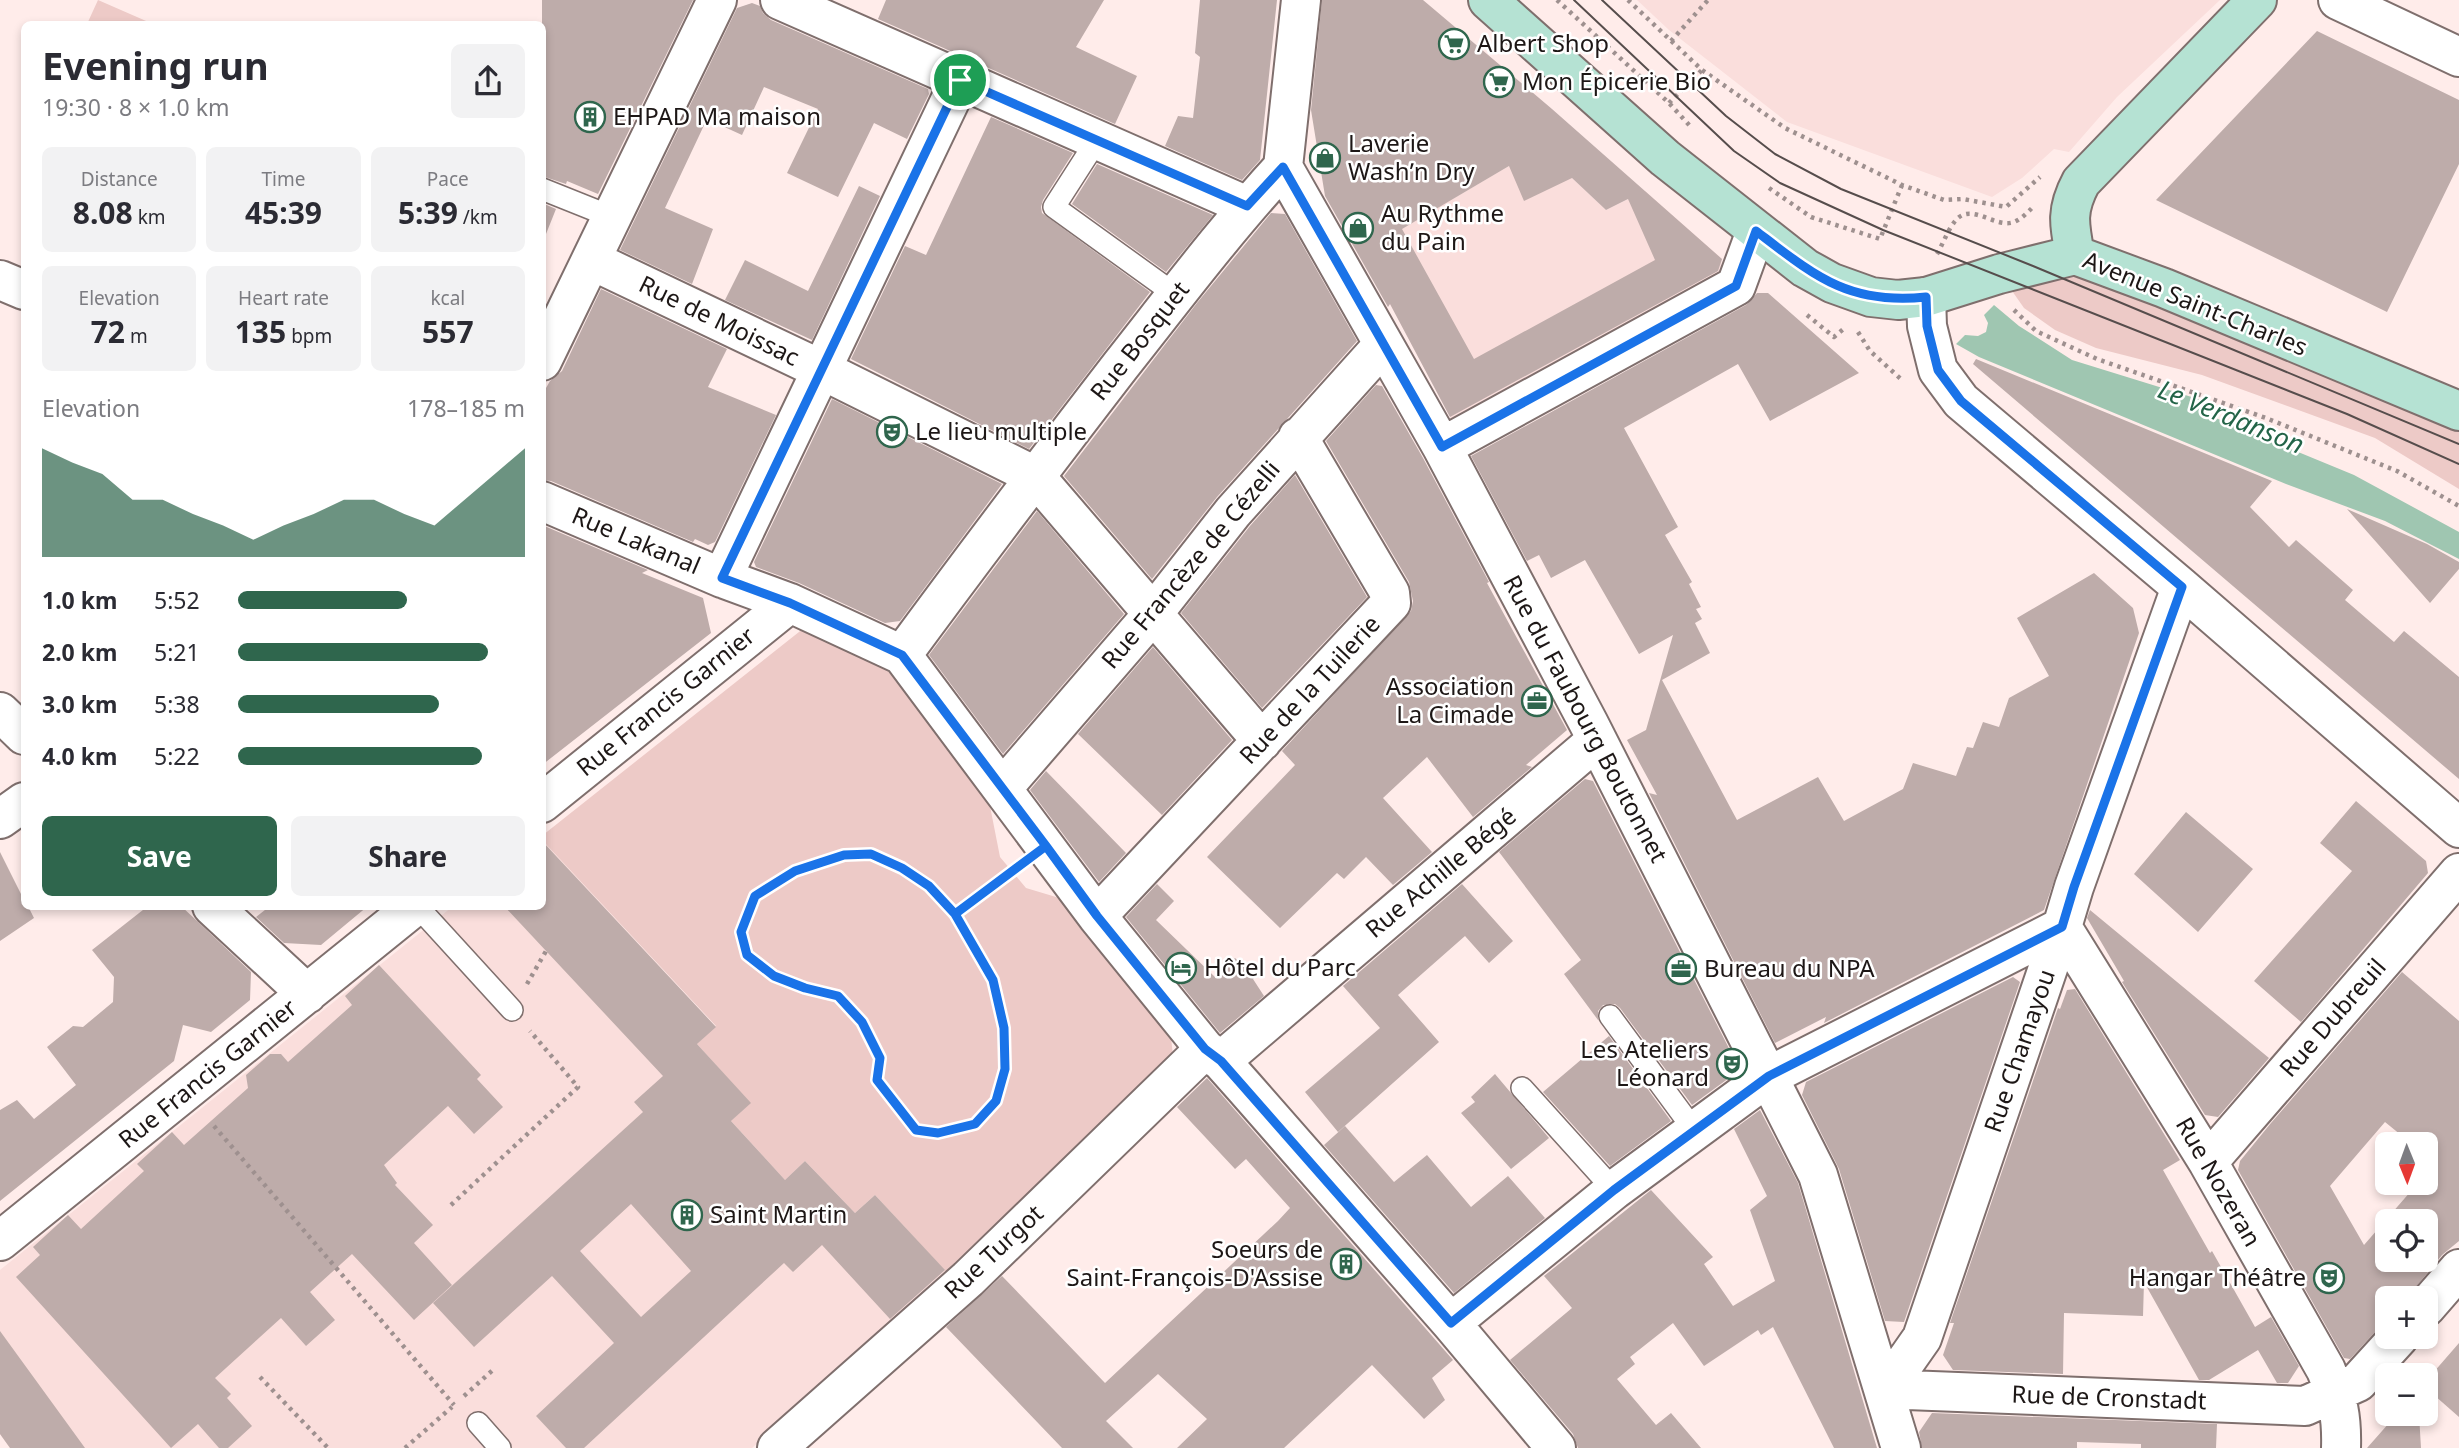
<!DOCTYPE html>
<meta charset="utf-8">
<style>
:root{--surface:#fff;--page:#f2f2f3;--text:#2b2b33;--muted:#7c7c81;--accent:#2f664d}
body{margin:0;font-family:"Noto Sans",sans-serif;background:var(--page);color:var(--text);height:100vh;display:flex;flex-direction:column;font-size:26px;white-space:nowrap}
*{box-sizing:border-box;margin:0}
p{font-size:23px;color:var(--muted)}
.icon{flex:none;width:38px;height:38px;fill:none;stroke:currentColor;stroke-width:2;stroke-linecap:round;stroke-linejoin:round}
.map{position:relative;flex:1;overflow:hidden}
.details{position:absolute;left:21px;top:21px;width:525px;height:889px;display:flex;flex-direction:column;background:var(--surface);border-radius:10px;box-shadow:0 4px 10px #0003}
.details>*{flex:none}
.needle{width:46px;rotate:179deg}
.fabs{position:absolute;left:2375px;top:1132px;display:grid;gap:14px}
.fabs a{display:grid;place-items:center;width:63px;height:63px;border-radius:10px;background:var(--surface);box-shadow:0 4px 10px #0003;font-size:35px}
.pin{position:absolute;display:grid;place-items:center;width:60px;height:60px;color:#fff;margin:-30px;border:4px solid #fff;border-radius:50%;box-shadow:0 2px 7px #0007}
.round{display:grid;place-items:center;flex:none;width:74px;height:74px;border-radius:10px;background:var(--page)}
.headline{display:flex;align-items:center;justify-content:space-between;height:119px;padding:0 21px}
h1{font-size:38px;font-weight:700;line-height:52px}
.figures{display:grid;grid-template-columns:repeat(3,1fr);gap:10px;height:119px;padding:7px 21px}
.figures div{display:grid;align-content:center;border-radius:10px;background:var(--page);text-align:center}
.figures b{font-size:30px;font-weight:700}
.figures small{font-size:19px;font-weight:400}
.figures p{font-size:19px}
.chart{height:196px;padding:14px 21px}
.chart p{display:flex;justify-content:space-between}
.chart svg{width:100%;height:126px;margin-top:7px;fill:var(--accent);opacity:.7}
.action{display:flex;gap:14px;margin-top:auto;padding:14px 21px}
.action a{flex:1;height:80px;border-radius:10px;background:var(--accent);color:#fff;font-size:28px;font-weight:700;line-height:80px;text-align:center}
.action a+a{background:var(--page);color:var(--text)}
ul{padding:0 21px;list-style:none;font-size:23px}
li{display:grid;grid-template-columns:112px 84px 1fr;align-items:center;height:52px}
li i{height:18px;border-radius:9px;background:var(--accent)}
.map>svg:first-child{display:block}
</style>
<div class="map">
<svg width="2459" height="1448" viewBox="0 0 2459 1448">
<rect width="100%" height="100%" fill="#ffecea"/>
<!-- built -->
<path fill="#fadedc" d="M1637,0h583l-103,97 -48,55 -15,-3 -32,29 -30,19 -205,-75 -118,-92z
M1509,166l63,12 34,32 39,-19 77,68 -2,13 -267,150 -74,-139 -19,-30z
M543,841l173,186 -19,18 54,58 -20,19 54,57 20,-18 50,52 20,-18 73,79 -196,174h-742l-10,-14v-164l452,-363 90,-1z"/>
<!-- green -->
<path fill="#edcac7" d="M98,0l55,24h-66z
M2071,271l388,161v57l-84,-51 -173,-63 -106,-27 -41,-18 -31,-22 -14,-20z
M804,628l87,39 98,134 11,56 26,31 40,12 105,137 3,29 -226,208 -73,-79 -20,18 -50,-52 -20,19 -54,-59 19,-18 -53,-59 19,-18 -173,-185v-6z"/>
<!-- water -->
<path fill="#9fc6b1" d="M1994,305l25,21 53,34 139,43v13l143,59 105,57v27l-74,-38 -99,-37 -307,-127 -23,-13 9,-9 13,1 8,-4 2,-9 -4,-8z"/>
<!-- building -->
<path fill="#beacaa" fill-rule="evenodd" d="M542,0h151l-95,194 -31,-13 -1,3 -24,-8z
M886,0h218l-28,47 61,29 -22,48 -237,-105z
M1200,0h77l-17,160 -18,20 -77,-34 13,-30 15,2 7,-61 -5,-4z
M1322,0h101l129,109 170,150 -4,12 -268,146 -60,-113 -2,3 -63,-111 -14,-86zM1509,166l15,35 48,-23 34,32 22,-11 27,61 -181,99 -72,-130z
M752,3l8,3 3,7 8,7 157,69 1,5 -22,45 -33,-16 -36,74 -51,-24 31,-64 -54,-22 -22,48 -35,-16 -42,89 48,21 -21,55 -72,-34 117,-242z
M2317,31l142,69v64l-72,148 -231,-112z
M991,117l82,36 -30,47 -2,7 1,6 108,79 -121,157 -178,-90 54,-113 21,9z
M1097,164l116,51 -47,57 -94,-68z
M859,186l21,10 -68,144 -87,-40 20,-40 63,31z
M542,203l14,6 -12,30 -2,-1z
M1271,213l14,1 72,127 -140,156 -65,82 -88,-103 133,-173z
M601,289l126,60 -19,38 68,28 -61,127 -7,3 -13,-6 -2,3 -142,-61 -9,-1v-85l8,-14 12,-10z
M1757,293h11l91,80 -89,48 -32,-57 -114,64 54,99 -13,8 27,47 -3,2 12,23 -5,2 6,10 -7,4 15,30 -48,27 75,140 81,-43 26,44 59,-32 10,-26 43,13 11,-29 6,1 10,-26 16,5 10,-29 40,-22 -32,-58 77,-45 39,35 6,25 -95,277 -220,113 2,-6 -51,26 -126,-250 8,2 -30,-55 19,-10 27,-95 -34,19 -54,-94 -34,18 -12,-23 -12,6 -56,-105 275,-151z
M1976,359l296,122 -22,26 39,40 7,-7 57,50 -8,10 49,42 10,-11 55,46v102l-486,-415z
M1376,385l6,1 41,72 66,124 -2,1 80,147 -41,35 6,2 -59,50 -46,-60 -44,41 49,54 -39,33 -27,-28 -22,22 -7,-6 -57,55 -73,-71 88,-92 -13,-14 129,-140 2,-10 -4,-19 -83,-141z
M832,399l170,85 -102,137 -15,2 -86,-40 -43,-16 -2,-5z
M1295,475l72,122 -105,111 -81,-95 69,-87z
M2347,509l80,35 32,18v7l-29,34z
M1037,511l87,103 -121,140 -74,-99z
M542,525l106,45 -6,3 61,25 8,35 -169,132z
M1153,647l79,93 -70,75 -84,-81z
M1046,771l80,82 -27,29 -69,-92z
M1585,779l8,2 147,289 -48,35 -72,-97 -5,-4 -12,1 -5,6v9l-34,-46 17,-14 -82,-108z
M2356,801l70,60 2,12 -127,149 -47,-41 98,-110 -32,-28z
M2186,812l67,57 -55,63 -64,-58z
M542,841l174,186 -19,17 54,59 -20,18 54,59 20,-19 50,52 20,-18 70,75 -55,49 -68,-74 -29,27 -9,-9 -200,185h-18l-30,-32 78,-73 -62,-67 -78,71 -41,-44 210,-191 -9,-10 29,-26 -159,-170h38zM631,1204l60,67 -50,46 -61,-66z
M0,852l24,48v6h4l6,12 -34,23z
M1157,884l17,17 -18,19 60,58 19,-20 20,19 -2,2 11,17 -44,37 -94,-116z
M1462,884l51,57 -24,22 -24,-27 -67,59 41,47 -101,90 -33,-40 75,-64 -37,-42z
M148,906h33l14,13 56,53 -1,28 -39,32 -28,-7 -9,36 -174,140v-91l17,-10 17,19 42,-34 -29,-38 26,-21 10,1 30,-25 1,-25 -22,-27z
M270,906h98l-47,39 -37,-2 -28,-26z
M2090,910l179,148 -51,59 -13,-2 -83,-133 2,-1 -37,-63z
M379,965l102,110 -4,4 26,28 -29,27 -26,-28 -64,59 13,18 -2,2 38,40 -19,18 38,42 -38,35 -62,-66 -42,38 25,28 -29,26 -25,-28 -66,60 16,16 -4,4 25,28 -24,22h-9l-21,-24 -27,24 -155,-171 24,-22 -7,-8 35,-32 13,14 63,-58 -7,-7 35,-32 12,13 64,-57 -2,-13 24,-21h11l7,8 64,-57 -7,-9z
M2402,972l57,49v220l-17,14 -35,43h-20v21l-37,40 -6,-1 -106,-188 2,-9 31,-38zM2385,1122l27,22h14v12l8,8 -8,10v9h-8l-54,62 -34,-59zM2387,1222h39v38h-39z
M2013,977l7,5 -116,340 -19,-1 -46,-152 -37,-74 4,-13z
M2075,989l105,171 -17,10 47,83 2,-2 43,76 16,-10 28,49 -11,17h-11l-19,-33 -49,30h-10l-55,-98 -1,34 -79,-3 -1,61 -110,-4 -10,-15 11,-32h-4l108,-315 2,1 7,-19z
M1609,1036l62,85 -61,45 -67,-74z
M1495,1074l54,64 -38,31 -50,-56 14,-11 -4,-5z
M1207,1078l246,282 -21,18 13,22 -21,19 -52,-54 -88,83h-107l30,-29 -49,-45 -52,47 27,27h-71l-116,-121 56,-51 103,107 173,-162 12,-13 -44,-49 -11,10 -58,-62z
M1760,1110l38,73 79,265h-43l-61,-121 -12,8 -3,-5 -54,36 -31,-43 -43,34 5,7 -18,15 39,46 15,-12 30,35h-123l-5,-14 -63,-74 62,-52 -28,-32 107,-86 62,67 -9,7 29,42 42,-25 -25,-71 17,-14 -33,-67z
M1345,1126l49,56 33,-27 44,52 37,-31 37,42 -91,75 -130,-148z
M0,1331l85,117h-75l-10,-14z
M2459,1343v74l-33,-29v-7z
M1932,1413l285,11 -1,24h-75v-4l-64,-2v6h-155l-3,-16z
M2397,1414h22l2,34h-54z"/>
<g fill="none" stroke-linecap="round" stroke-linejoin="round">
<!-- lane casing -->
<g stroke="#7f6f6d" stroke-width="24">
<path id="lane" d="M1097,140l-43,67 122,88
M542,189l70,28
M417,906l95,104
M1610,1016l84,114
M1522,1088l92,102
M478,1423l22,25"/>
</g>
<!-- street casing -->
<g stroke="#7f6f6d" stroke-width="42">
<path id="street" d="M780,0l467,206
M1301,0l-18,167 159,280 147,277 229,451 83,273
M2338,0l121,57
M591,260l231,110 213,106 227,265
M0,280l24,10
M1926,297l1,29 11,44 23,31 220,186 278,241
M542,361l175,-361
M1442,447l294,-161 20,-55
M542,501l180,77 68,25 112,52 195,261 108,133 16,12 24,27 206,235 105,125
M722,578l238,-498
M902,655c72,-98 145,-194 219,-290 53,-67 104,-135 162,-198
M0,712l24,23
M1001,785l11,-8 140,-162 81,-103 150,-167
M542,803l248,-200
M0,819l24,-17
M212,906l95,88
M1097,916l294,-313 -1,-10 -92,-156
M1221,1061l376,-321
M2208,1162l251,-289
M0,1241l415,-335
M2426,1307l33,-38
M1451,1323l163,-133 155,-114 293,-149 146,235 118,208c12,30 16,46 15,78
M1882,1383l19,-15 21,-30 140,-411 12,-40 107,-300
M1882,1383l25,7 398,16 53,-24 41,-45
M777,1448l191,-169 237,-230"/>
</g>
<!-- secondary casing -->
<g stroke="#7f6f6d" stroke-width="42">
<path id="secondary" d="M1488,0l177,158 140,110 27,15 39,14 27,3 28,-3 73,-23 76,-19 89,33 295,123
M2075,255c-6,-31 -9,-45 6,-73l176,-182"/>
</g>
<!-- path -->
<path stroke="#9e908f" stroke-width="4.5" stroke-dasharray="3.5 5" stroke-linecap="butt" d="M1557,0l112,103 22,24
M1628,0l74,70 83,58 117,57 42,15 19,-1 43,8 34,-30
M1671,41l37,-41
M1669,103l33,-33
M1769,188l42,29 69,22 22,-54
M1937,254c6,-10 11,-25 19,-34 16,-18 39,9 58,2 7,-3 13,-9 18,-14
M2014,310l22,21 61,28 169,59 131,53 62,35
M1807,315l27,22 12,-10
M1858,332l12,19 32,29
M871,854l31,14 27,18 26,28 38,66 12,48v41l-9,32 -21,23 -37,10 -22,-4 -39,-50 3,-22 -18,-36 -24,-26 -33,-8 -31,-12 -27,-21 -6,-23 14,-36 40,-25 49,-16z
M955,914l63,-45
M527,984l19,-33
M214,1126l240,279
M451,1205l127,-118 -48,-56
M260,1377l68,71
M464,1396l30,-27
M405,1448l47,-41"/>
<!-- lane -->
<use href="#lane" stroke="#fff" stroke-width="21"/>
<!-- street -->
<use href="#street" stroke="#fff" stroke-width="38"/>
<!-- secondary -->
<use href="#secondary" stroke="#b5e2d3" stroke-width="38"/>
<!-- tram -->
<path stroke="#564d4c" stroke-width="2" d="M1574,0l160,151 46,32 103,47 464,184 112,50
M1602,0l124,116 49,38 66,35 192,77 426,178"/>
</g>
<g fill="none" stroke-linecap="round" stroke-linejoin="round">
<!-- route casing -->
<g stroke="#fff" stroke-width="14">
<path id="route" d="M960,80l-238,498 68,25 112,52 144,191 -91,68 38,66 11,48 1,41 -9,32 -21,23 -37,9 -22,-3 -39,-50 3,-22 -18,-36 -24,-26 -33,-8 -31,-12 -27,-21 -6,-23 14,-36 40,-25 49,-16 27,-1 31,14 27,18 26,28 91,-68 51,70 108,133 16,12 230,262 163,-133 155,-114 293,-149 12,-40 108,-300 -221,-186 -23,-31 -11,-44 -1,-29c-78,8 -111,-21 -170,-66l-20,55 -294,161 -159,-280 -36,39 -287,-126"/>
</g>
<!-- route -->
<use href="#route" stroke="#1a73e8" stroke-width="9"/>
</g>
<!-- icons -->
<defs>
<g id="supermarket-ring" transform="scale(1.575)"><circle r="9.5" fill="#fff" stroke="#2f664d" stroke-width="1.5"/><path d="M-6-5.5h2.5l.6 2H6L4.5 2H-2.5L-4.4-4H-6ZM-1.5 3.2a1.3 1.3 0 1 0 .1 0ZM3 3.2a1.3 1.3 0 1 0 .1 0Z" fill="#2f664d"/></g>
<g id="building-ring" transform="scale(1.575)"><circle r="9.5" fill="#fff" stroke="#2f664d" stroke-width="1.5"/><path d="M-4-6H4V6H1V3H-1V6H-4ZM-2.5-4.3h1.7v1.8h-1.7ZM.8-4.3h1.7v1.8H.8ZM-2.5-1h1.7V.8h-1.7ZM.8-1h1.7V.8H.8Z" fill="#2f664d"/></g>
<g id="shop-ring" transform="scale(1.575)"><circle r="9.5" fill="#fff" stroke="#2f664d" stroke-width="1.5"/><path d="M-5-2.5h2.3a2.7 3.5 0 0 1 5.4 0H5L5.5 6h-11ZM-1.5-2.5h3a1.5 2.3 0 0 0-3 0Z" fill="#2f664d"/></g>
<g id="theatre-ring" transform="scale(1.575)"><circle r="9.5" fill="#fff" stroke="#2f664d" stroke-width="1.5"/><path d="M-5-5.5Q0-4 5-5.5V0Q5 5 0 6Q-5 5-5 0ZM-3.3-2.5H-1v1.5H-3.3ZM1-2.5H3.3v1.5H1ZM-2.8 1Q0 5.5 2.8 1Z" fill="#2f664d"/></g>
<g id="office-ring" transform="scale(1.575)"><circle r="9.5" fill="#fff" stroke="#2f664d" stroke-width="1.5"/><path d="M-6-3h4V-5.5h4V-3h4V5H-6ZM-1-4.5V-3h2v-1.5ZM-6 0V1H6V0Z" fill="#2f664d"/></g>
<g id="hotel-ring" transform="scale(1.575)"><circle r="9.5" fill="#fff" stroke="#2f664d" stroke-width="1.5"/><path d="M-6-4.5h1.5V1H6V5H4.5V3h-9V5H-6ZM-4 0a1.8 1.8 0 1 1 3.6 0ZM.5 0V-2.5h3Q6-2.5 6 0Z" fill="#2f664d"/></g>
</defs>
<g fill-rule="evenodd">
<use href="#supermarket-ring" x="1454" y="44"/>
<use href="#supermarket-ring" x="1499" y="82"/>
<use href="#building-ring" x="590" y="117"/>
<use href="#shop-ring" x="1325" y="158"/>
<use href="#shop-ring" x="1358" y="228"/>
<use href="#theatre-ring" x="892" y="432"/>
<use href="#office-ring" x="1537" y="701"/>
<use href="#hotel-ring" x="1181" y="968"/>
<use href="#office-ring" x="1681" y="969"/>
<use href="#theatre-ring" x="1732" y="1064"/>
<use href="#building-ring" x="687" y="1215"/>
<use href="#building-ring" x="1346" y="1264"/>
<use href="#theatre-ring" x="2329" y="1278"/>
</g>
<g text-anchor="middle" stroke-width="5" stroke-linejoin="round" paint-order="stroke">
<!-- poi labels -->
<g font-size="24" fill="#1d1716" stroke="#fff" text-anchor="start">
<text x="1477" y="52">Albert Shop</text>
<text x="1522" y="90">Mon Épicerie Bio</text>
<text x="613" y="125">EHPAD Ma maison</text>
<text x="1348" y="152">Laverie<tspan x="1348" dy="28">Washʼn Dry</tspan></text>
<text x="1381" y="222">Au Rythme<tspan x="1381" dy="28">du Pain</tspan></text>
<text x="915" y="440">Le lieu multiple</text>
<text x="1514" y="695" text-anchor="end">Association<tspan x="1514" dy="28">La Cimade</tspan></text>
<text x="1204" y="976">Hôtel du Parc</text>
<text x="1704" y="977">Bureau du NPA</text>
<text x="1709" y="1058" text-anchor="end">Les Ateliers<tspan x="1709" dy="28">Léonard</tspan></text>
<text x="710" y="1223">Saint Martin</text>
<text x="1323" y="1258" text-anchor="end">Soeurs de<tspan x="1323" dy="28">Saint-François-D'Assise</tspan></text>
<text x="2306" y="1286" text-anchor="end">Hangar Théâtre</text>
</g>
<!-- street labels -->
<g font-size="24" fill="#1d1716" stroke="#fff">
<text transform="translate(2195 304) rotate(22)" y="8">Avenue Saint-Charles</text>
<text transform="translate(719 321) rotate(26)" y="8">Rue de Moissac</text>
<text transform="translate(1140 341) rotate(-52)" y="8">Rue Bosquet</text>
<text transform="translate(636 541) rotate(23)" y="8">Rue Lakanal</text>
<text transform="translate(1191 565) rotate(-50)" y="8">Rue Francèze de Cézelli</text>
<text transform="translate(1310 690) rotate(-47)" y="8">Rue de la Tuilerie</text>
<text transform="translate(666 702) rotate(-39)" y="8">Rue Francis Garnier</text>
<text transform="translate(1585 719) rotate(62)" y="8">Rue du Faubourg Boutonnet</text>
<text transform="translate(1441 873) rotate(-40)" y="8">Rue Achille Bégé</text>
<text transform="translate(2333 1018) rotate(-49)" y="8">Rue Dubreuil</text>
<text transform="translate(2020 1051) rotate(-71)" y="8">Rue Chamayou</text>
<text transform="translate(208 1074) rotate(-39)" y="8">Rue Francis Garnier</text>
<text transform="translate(2218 1182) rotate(60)" y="8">Rue Nozeran</text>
<text transform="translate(994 1252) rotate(-43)" y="8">Rue Turgot</text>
<text transform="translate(2109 1398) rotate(2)" y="8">Rue de Cronstadt</text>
</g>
<!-- water labels -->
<g font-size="26" font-style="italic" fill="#236448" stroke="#fff">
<text transform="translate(2231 417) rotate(22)" y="9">Le Verdanson</text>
</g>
</g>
</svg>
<div class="fabs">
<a><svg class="needle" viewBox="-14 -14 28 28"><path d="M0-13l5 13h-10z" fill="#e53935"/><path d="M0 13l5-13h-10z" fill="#7c7c81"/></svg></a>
<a><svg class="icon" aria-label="locate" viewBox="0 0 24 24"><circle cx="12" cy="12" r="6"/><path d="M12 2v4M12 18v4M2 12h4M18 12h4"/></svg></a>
<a>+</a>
<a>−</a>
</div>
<div class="pin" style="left:960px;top:80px;background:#1e9e55"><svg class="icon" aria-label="arrive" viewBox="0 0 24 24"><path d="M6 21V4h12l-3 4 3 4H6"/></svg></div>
<section class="details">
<div class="headline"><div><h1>Evening run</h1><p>19:30 · 8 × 1.0 km</p></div><a class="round"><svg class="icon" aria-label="share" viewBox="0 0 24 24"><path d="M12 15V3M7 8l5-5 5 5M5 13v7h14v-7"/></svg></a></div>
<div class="figures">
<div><p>Distance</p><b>8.08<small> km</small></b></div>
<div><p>Time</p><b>45:39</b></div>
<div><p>Pace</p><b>5:39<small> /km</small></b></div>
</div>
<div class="figures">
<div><p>Elevation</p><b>72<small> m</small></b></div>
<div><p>Heart rate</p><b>135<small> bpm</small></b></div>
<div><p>kcal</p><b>557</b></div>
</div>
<div class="chart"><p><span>Elevation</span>178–185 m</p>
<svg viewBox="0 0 160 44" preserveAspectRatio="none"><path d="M0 44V6L10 11L20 15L30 24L40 24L50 29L60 33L70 38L80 33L90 29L100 24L110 24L120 29L130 33L140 24L150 15L160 6V44z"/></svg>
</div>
<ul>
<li><b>1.0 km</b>5:52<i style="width:59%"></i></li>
<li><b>2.0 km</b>5:21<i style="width:87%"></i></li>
<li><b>3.0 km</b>5:38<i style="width:70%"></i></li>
<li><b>4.0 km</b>5:22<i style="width:85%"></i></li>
</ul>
<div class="action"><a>Save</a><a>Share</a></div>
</section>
</div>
